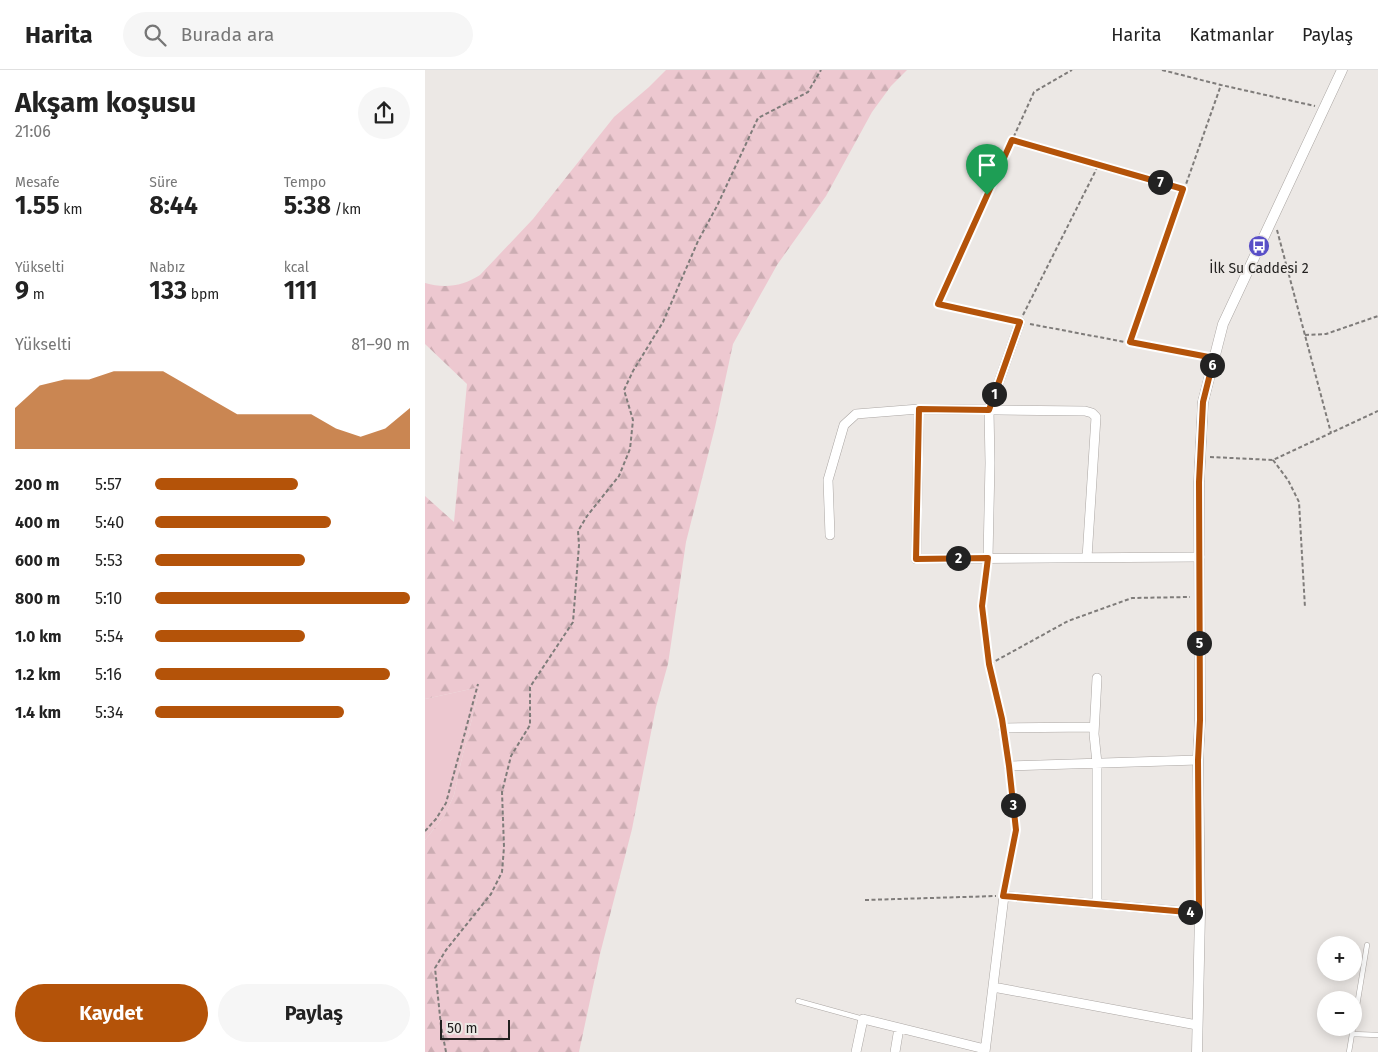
<!DOCTYPE html>
<html lang="tr">
<meta charset="utf-8">
<style>
:root{--surface:#fff;--page:#f6f6f6;--text:#222;--muted:#767676;--line:#e0e0e0;--accent:#b45309}
body{margin:0;font-family:"Fira Sans",sans-serif;background:var(--page);color:var(--text);height:100vh;display:flex;flex-direction:column;font-size:19px;white-space:nowrap}
*{box-sizing:border-box;margin:0}
p{font-size:16px;color:var(--muted)}
.icon{flex:none;width:28px;height:28px;fill:none;stroke:currentColor;stroke-width:2;stroke-linecap:round;stroke-linejoin:round}
.map{position:relative;flex:1;overflow:hidden}
.details{display:flex;flex-direction:column;background:var(--surface);width:425px}
.details>*{flex:none}
.tools{position:absolute;left:892px;top:866px;display:grid;gap:10px}
.tools a{display:grid;place-items:center;width:45px;height:45px;border-radius:50%;background:var(--surface);box-shadow:0 2px 12px #0003;font-size:25px}
.scale{position:absolute;left:15px;bottom:12px;width:70px;box-sizing:border-box;padding-left:5px;border:2px solid #22201f;border-top:0;font-size:14px;line-height:18px;white-space:nowrap;color:#22201f;-webkit-text-stroke:4px #ece8e5;paint-order:stroke}
.pin{position:absolute;display:grid;place-items:center;width:42px;height:42px;color:#fff;margin:-51px -21px;border-radius:50% 50% 50% 0;rotate:-45deg;box-shadow:0 0 5px #0007}
.pin .icon{rotate:45deg}
.km{position:absolute;width:25px;height:25px;margin:-12px;border-radius:50%;background:#222;color:#fff;font-size:14px;line-height:25px;text-align:center}
.round{display:grid;place-items:center;flex:none;width:52px;height:52px;border-radius:26px;background:var(--page)}
.head{display:flex;align-items:center;justify-content:space-between;height:85px;padding:0 15px}
h1{font-size:28px;font-weight:700;line-height:38px}
.metrics{display:grid;grid-template-columns:repeat(3,1fr);gap:8px;height:85px;padding:5px 15px}
.metrics div{display:grid;align-content:center}
.metrics b{font-size:25px;font-weight:700}
.metrics small{font-size:14px;font-weight:400}
.metrics p{font-size:14px}
.chart{height:140px;padding:10px 15px}
.chart p{display:flex;justify-content:space-between}
.chart svg{width:100%;height:90px;margin-top:5px;fill:var(--accent);opacity:.7}
.cta{display:flex;gap:10px;margin-top:auto;padding:10px 15px}
.cta a{flex:1;height:58px;border-radius:30px;background:var(--accent);color:#fff;font-size:20px;font-weight:700;line-height:58px;text-align:center}
.cta a+a{background:var(--page);color:var(--text)}
ul{padding:0 15px;list-style:none;font-size:16px}
li{display:grid;grid-template-columns:80px 60px 1fr;align-items:center;height:38px}
li i{height:12px;border-radius:6px;background:var(--accent)}
header{display:flex;align-items:center;gap:30px;box-sizing:border-box;height:70px;padding:0 25px;background:var(--surface);border-bottom:1px solid var(--line)}
header strong{font-size:24px}
nav{display:flex;gap:28px;margin-inline-start:auto;font-size:18px}
.search{width:350px;height:45px;background:var(--page);display:flex;align-items:center;gap:12px;box-sizing:border-box;padding:0 18px;border-radius:28px;color:var(--muted);font-size:19px}
main{display:flex;flex:1;min-height:0}
.map>svg:first-child{display:block}
</style>
<header>
<strong>Harita</strong>
<div class="search"><svg class="icon" aria-label="search" viewBox="0 0 24 24"><circle cx="10" cy="10" r="6"/><path d="M15 15l6 6"/></svg>Burada ara</div>
<nav><a>Harita</a><a>Katmanlar</a><a>Paylaş</a></nav>
</header>
<main>
<section class="details">
<div class="head"><div><h1>Akşam koşusu</h1><p>21:06</p></div><a class="round"><svg class="icon" aria-label="share" viewBox="0 0 24 24"><path d="M12 15V3M7 8l5-5 5 5M5 13v7h14v-7"/></svg></a></div>
<div class="metrics">
<div><p>Mesafe</p><b>1.55<small> km</small></b></div>
<div><p>Süre</p><b>8:44</b></div>
<div><p>Tempo</p><b>5:38<small> /km</small></b></div>
</div>
<div class="metrics">
<div><p>Yükselti</p><b>9<small> m</small></b></div>
<div><p>Nabız</p><b>133<small> bpm</small></b></div>
<div><p>kcal</p><b>111</b></div>
</div>
<div class="chart"><p><span>Yükselti</span>81–90 m</p>
<svg viewBox="0 0 160 44" preserveAspectRatio="none"><path d="M0 44V24L10 13L20 10L30 10L40 6L50 6L60 6L70 13L80 20L90 27L100 27L110 27L120 27L130 34L140 38L150 34L160 24V44z"/></svg>
</div>
<ul>
<li><b>200 m</b>5:57<i style="width:56%"></i></li>
<li><b>400 m</b>5:40<i style="width:69%"></i></li>
<li><b>600 m</b>5:53<i style="width:59%"></i></li>
<li><b>800 m</b>5:10<i style="width:100%"></i></li>
<li><b>1.0 km</b>5:54<i style="width:59%"></i></li>
<li><b>1.2 km</b>5:16<i style="width:92%"></i></li>
<li><b>1.4 km</b>5:34<i style="width:74%"></i></li>
</ul>
<div class="cta"><a>Kaydet</a><a>Paylaş</a></div>
</section>
<div class="map">
<svg width="953" height="982" viewBox="0 0 953 982">
<defs>
<pattern id="forest-firs" width="22" height="20" patternUnits="userSpaceOnUse" patternTransform="scale(1.25)"><rect width="22" height="20" fill="#edc8d0"/><path d="M5 1l3.5 6h-7zM16 11l3.5 6h-7z" fill="#cbacb2"/></pattern>
</defs>
<rect width="100%" height="100%" fill="#ece8e5"/>
<!-- grass -->
<path fill="#edc8d0" d="M55,617l-19,75 -7,33 -9,20 -20,25v-141z"/>
<!-- forest -->
<path fill="url(#forest-firs)" d="M241,0h241l-16,16 -19,26 -46,84 -49,69 -44,79 -18,83 -29,115 -18,122 -12,43 -24,122 -32,125 -21,98h-154v-212l20,-25 9,-20 7,-33 19,-75 -55,12v-203l29,26 13,-138 -42,-40v-61c20,6 38,3 55,-8l53,-56 81,-102 35,-30z"/>
<g fill="none" stroke-linecap="round" stroke-linejoin="round">
<!-- service casing -->
<g stroke="#aba6a3" stroke-width="5.5">
<path id="service" d="M373,931l65,18
M929,954l13,-79
M927,964l26,1
M924,982l4,-24"/>
</g>
<!-- minor casing -->
<g stroke="#aba6a3" stroke-width="10">
<path id="minor" d="M494,339l-3,150 284,-2
M405,465l-2,-55 16,-55 12,-11 63,-5 166,2 7,2 4,4 -9,141
M563,488l2,-95 -1,-53 31,-88
M672,608l-3,56 3,29v141
M578,658l91,-1
M584,696l189,-6
M568,917l204,38
M431,982l7,-33 122,30
M470,982l4,-24
M560,982l19,-156 196,17"/>
</g>
<!-- tertiary casing -->
<g stroke="#aba6a3" stroke-width="11">
<path id="tertiary" d="M772,982l3,-139 -2,-153 2,-40 -1,-238 4,-80 20,-78 119,-254"/>
</g>
<!-- path -->
<path stroke="#7f7c7a" stroke-width="2" stroke-dasharray="4 2.5" stroke-linecap="butt" d="M737,0l59,15 94,21
M587,71l171,48
M852,160l54,203
M598,245l75,-149
M588,250l-75,-16 96,-212 38,-22
M605,254l174,33
M880,265l21,-1 52,-18
M705,273l91,-258
M785,387l63,3 105,-49
M848,390l15,20 11,22 6,106
M561,498l-4,38 8,58 12,54
M565,594l78,-43 64,-23 58,-1
M579,665l4,23
M0,761l11,-12 10,-16 32,-119
M580,816l11,-56 -6,-55
M440,830l131,-4
M21,982l-5,-26 -6,-58 11,-18 45,-56 11,-22 2,-25 -2,-55 9,-36 19,-31v-38l43,-65 6,-77 -1,-14 9,-15 32,-40 11,-27 3,-29 -9,-30 9,-19 30,-49 35,-81 19,-35 41,-88 50,-26 13,-22"/>
<!-- service -->
<use href="#service" stroke="#fff" stroke-width="4.5"/>
<!-- minor -->
<use href="#minor" stroke="#fff" stroke-width="9"/>
<!-- tertiary -->
<use href="#tertiary" stroke="#fff" stroke-width="10"/>
</g>
<g fill="none" stroke-linecap="round" stroke-linejoin="round">
<!-- route casing -->
<g stroke="#fff" stroke-width="10">
<path id="route" d="M587,70l171,49 -53,153 84,16 -11,44 -4,80 1,238 -2,40 1,153 -196,-17 13,-66 -7,-64 -7,-47 -13,-55 -7,-58 6,-48 -72,1 3,-150 70,1 31,-88 -82,-18z"/>
</g>
<!-- route -->
<use href="#route" stroke="#b45309" stroke-width="6"/>
</g>
<!-- icons -->
<defs>
<g id="bus-disc" transform="scale(1.125)"><circle r="9.5" fill="#594fc7" stroke="#ece8e5"/><path d="M-5-6H5V4H4V6H2V4H-2V6H-4V4H-5ZM-3.5-4V0h7V-4ZM-3.5 1.2v1.5H-2V1.2ZM2 1.2v1.5H3.5V1.2Z" fill="#fff"/></g>
</defs>
<g fill-rule="evenodd">
<use href="#bus-disc" x="834" y="176"/>
</g>
<g text-anchor="middle" stroke-width="4" stroke-linejoin="round" paint-order="stroke">
<!-- poi labels -->
<g font-size="14" fill="#22201f" stroke="#ece8e5">
<text x="834" y="203">İlk Su Caddesi 2</text>
</g>
</g>
</svg>
<div class="tools">
<a>+</a>
<a>−</a>
</div>
<div class="scale">50 m</div>
<div class="pin" style="left:562px;top:125px;background:#1e9e55"><svg class="icon" aria-label="arrive" viewBox="0 0 24 24"><path d="M6 21V4h12l-3 4 3 4H6"/></svg></div>
<b class="km" style="left:569px;top:324px">1</b>
<b class="km" style="left:533px;top:488px">2</b>
<b class="km" style="left:588px;top:735px">3</b>
<b class="km" style="left:765px;top:842px">4</b>
<b class="km" style="left:774px;top:573px">5</b>
<b class="km" style="left:787px;top:295px">6</b>
<b class="km" style="left:735px;top:112px">7</b>
</div>
</main>
